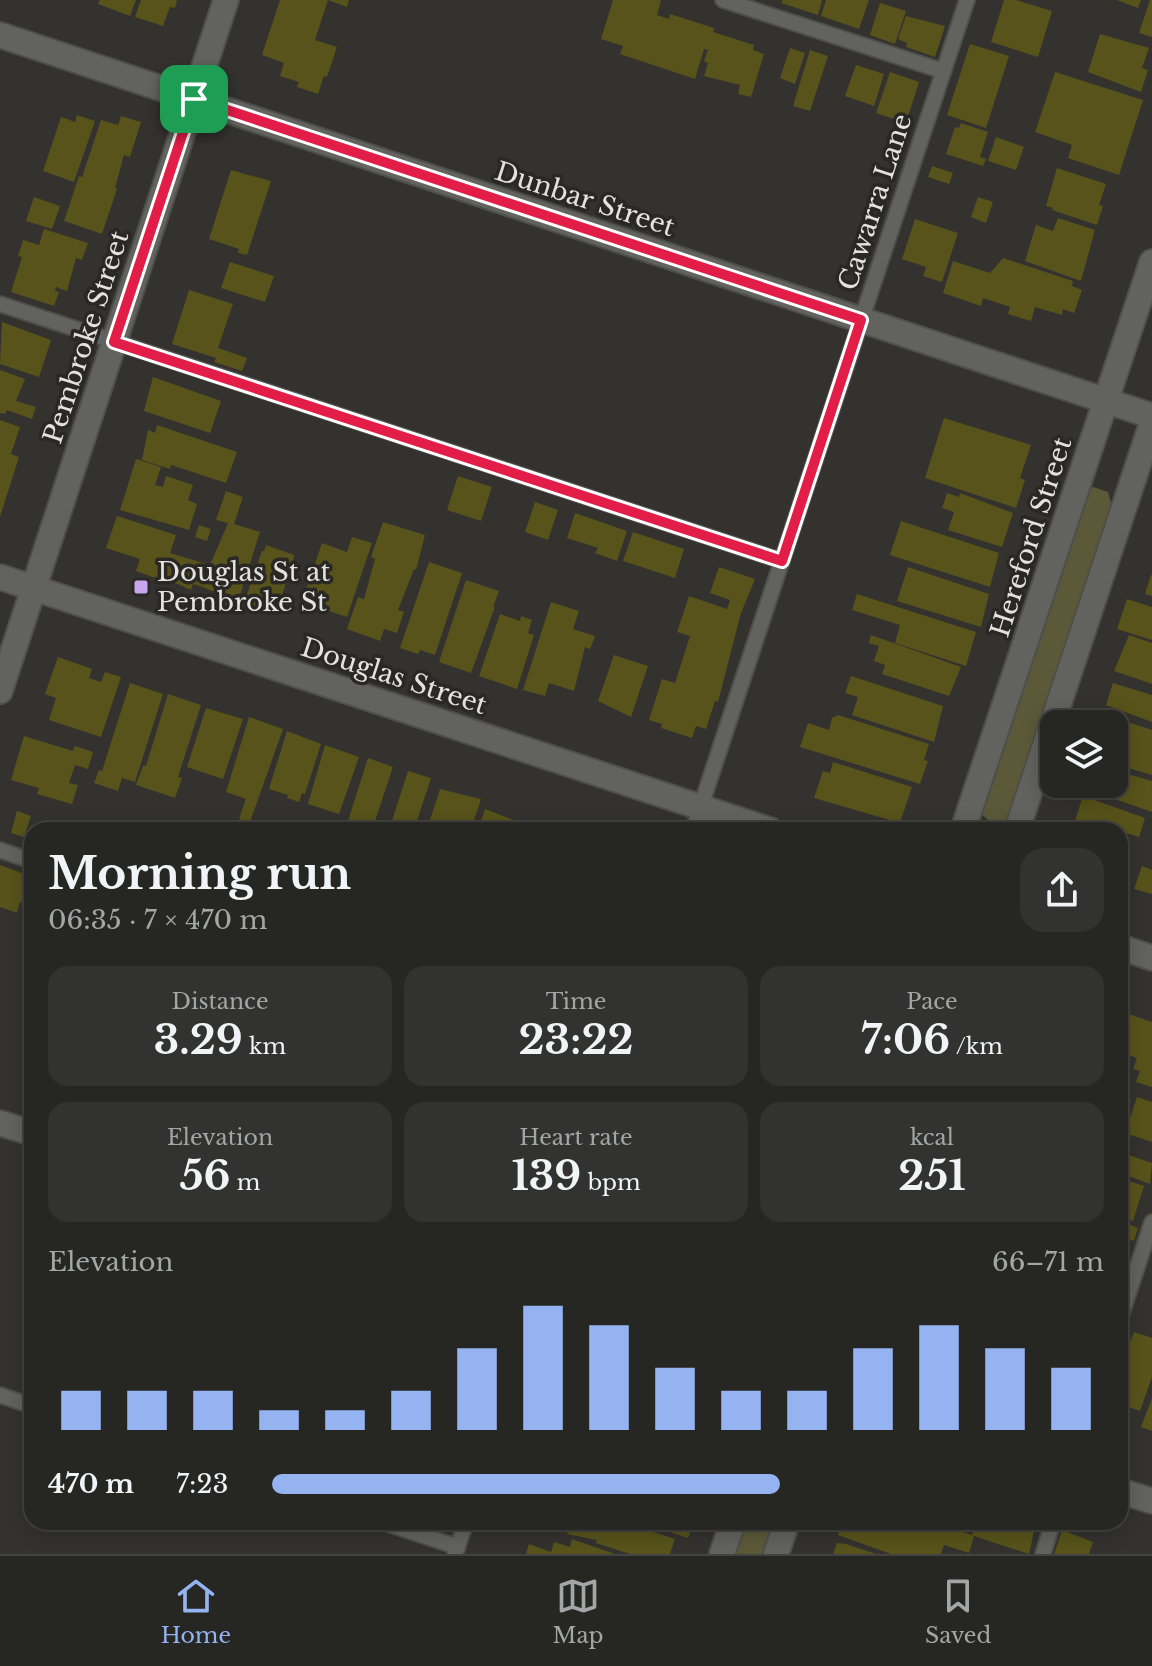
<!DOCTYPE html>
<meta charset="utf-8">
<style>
:root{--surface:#262623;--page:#323230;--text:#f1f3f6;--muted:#a4a5a6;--line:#424341;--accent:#95b2f1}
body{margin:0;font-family:"Libre Baskerville",serif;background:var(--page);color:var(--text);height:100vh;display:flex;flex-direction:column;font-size:30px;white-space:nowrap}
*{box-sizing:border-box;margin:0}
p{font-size:26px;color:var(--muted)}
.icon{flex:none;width:44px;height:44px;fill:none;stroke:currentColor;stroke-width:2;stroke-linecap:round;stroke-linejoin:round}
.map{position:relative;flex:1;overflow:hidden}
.sheet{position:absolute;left:24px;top:822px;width:1104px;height:708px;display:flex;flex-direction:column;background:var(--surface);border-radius:24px;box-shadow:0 4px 20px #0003,0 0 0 2px var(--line)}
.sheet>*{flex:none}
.buttons{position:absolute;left:1040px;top:710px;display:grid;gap:16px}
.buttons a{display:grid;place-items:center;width:88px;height:88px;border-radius:16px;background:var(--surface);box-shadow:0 4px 20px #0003,0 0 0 2px var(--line);font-size:40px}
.pin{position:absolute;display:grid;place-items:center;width:68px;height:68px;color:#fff;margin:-34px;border-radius:16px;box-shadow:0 4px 12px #0006}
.round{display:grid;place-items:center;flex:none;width:84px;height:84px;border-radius:24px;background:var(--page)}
.head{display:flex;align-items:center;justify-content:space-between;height:136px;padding:0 24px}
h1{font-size:44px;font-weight:800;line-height:60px}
.stats{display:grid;grid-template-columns:repeat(3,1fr);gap:12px;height:136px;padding:8px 24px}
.stats div{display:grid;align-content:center;border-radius:20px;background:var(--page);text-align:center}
.stats b{font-size:40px;font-weight:800}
.stats small{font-size:22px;font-weight:400}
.stats p{font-size:22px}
.chart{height:224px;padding:16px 24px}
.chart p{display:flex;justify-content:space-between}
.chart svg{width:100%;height:144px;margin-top:8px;stroke:var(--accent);stroke-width:6}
ul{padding:0 24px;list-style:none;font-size:26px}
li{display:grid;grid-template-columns:128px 96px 1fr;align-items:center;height:60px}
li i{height:20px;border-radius:10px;background:var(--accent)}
.tab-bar{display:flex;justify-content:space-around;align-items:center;height:112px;border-top:2px solid var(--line);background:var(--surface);font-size:22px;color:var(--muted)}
.tab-bar a{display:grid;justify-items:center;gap:4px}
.tab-bar .on{color:var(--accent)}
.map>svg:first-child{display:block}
</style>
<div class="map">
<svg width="1152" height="1554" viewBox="0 0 1152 1554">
<rect width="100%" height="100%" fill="#33322f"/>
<!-- green -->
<path fill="#5b5938" d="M1093,487l15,5 4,15 -101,306 -7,9 -11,2 -12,-10 107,-325z
M744,1522h32l-10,32h-33z"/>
<!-- building -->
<path fill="#57531a" d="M100,0h36l-6,16 -32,-12z
M141,0h36l-2,8 -5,-1 -7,19 -28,-9z
M280,0h48l-13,40 22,7 -10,30 -3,-1 -6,18 -21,-7 2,-5 -19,-6 4,-13 -22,-8z
M328,0h21l-2,7z
M613,0h46l2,1 -4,14 12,4 1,-5 44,14 -1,4 41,13 -1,5 11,4 -13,43 -13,-3 2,-9 -36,-9 4,-13 -4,-2 4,-11 -4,-1 -9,30 -75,-25 3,-8 -22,-7z
M783,0h39l-4,15 -37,-12z
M826,0h43l-10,29 -38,-13z
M1004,0h12l36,11 -14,46 -47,-15z
M1117,0h24l-3,8z
M1150,0h2v37l-13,-4z
M880,3l26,8 -11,33 -25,-9z
M906,16l39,10 -10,31 -29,-10 1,-4 -9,-4z
M1100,34l49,14 -7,20 6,2 -7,22 -53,-20z
M970,44l39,12 -23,72 -39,-13z
M790,48l15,5 -10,31 -15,-6z
M810,50l18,6 -18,55 -17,-5z
M856,65l28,9 -10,32 -29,-10z
M890,72l29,10 -13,41 -30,-10z
M1055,72l88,28 -24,75 -51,-17 4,-13 -37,-13z
M77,115l18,6 -21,61 -31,-11 18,-54 14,5z
M121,116l20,6 -11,35 -6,-2 -9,33 2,1 -15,45 -38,-13 15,-45 3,1 19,-57 17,5z
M961,123l27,9 -8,25 6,2 -3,7 -37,-12 9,-27 4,1z
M996,137l28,10 -8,23 -28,-9z
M932,166l21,7 -4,11 -21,-7z
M1057,168l49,16 -7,21 4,1 -6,19 -45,-15 1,-2 -7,-2z
M231,170l40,11 -24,74 -9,-2 1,-4 -30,-10z
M34,197l26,9 -8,23 -26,-8z
M978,197l15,5 -7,21 -15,-6z
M1058,218l37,12 -14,51 -56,-20 11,-36 17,6z
M915,219l43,14 -16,49 -19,-6 3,-9 -24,-8z
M44,229l44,14 -6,17 -6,-2 -9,33 -11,-4 -1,4 4,1 -5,14 -43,-14 11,-35 -4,-1 5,-16 16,5z
M1003,258l70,23 -1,5 10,4 -8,23 -11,-4 -1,6 -27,-8 -4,14 -23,-7 2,-7 -27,-9 -2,8 -38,-13 10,-32 37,12z
M230,262l44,14 -9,26 -44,-14z
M189,290l44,14 -15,44 29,10 -5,13 -28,-9 2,-4 -44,-14z
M2,322l49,18 -12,37 -39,-13z
M0,370l25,9 -9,22 20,6 -4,12 -25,-9 -2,4 -5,-1z
M153,377l68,24 -11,32 -66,-22z
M944,418l87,27 -11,33 5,2 -9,28 -91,-30z
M0,420l20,7 -9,27 8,3 -19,60z
M157,425l80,27 -11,31 -55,-18 -1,4 -28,-9 6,-30 7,3z
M136,459l25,8 -6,18 8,2 3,-11 27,9 -5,15 9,4 -8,26 -69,-20z
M458,476l34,11 -11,34 -34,-11z
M226,491l17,6 -9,27 26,8 -24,76 -17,-6 2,-7 -18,-8 -10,-3 -2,6 -29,-13 -1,3 -25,-9 4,-12 -34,-11 11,-32 59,19 -6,18 40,12 18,-42 -12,-3z
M947,493l12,4 1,-4 53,20 -11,34 -54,-17 6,-18 -12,-4z
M535,502l23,8 -10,30 -23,-8z
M575,513l52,18 -10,30 -22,-8 3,-5 -31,-10z
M901,521l98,32 -9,34 -100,-32z
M383,522l42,13 -9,35 -2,-1 -16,41 6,2 -7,21 -13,-4 -4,12 -33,-12 11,-32 6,2 11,-40 -4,-2z
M199,525l12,4 -4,12 -12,-4z
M633,532l51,17 -9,29 -52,-17z
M352,537l20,6 -25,74 -45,-15 20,-59 25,9z
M266,545l28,10 -1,7 -16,48 -16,-5 -2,6 -16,-5 19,-55h2z
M429,562l33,11 -27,82 -15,-5 -2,4 -18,-6z
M719,567l36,12 -14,34 -23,89 -3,-1 -9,28 -10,-3 -4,12 -31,-10 1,-4 -13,-4 13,-41 13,4 15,-47 -13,-4 12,-36 38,13 3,-9 -20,-7z
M908,567l81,27 -8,33 -84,-26z
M1151,575h1v21l-7,-2z
M466,580l33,11 -6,16h2l-24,66 -32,-11z
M857,594l119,38 -10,34 -71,-23 5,-18 -48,-15z
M1127,599l25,8v33l-35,-11z
M551,602l28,9 -6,18 22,7 -5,13 -5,-2 -11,44 -25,-8 -4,13 -22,-6z
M500,614l20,7 1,-5 11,4 -4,13 6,2 -17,54 -38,-13z
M871,635l90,32 -12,29 -67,-22 3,-9 -11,-4 5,-15 -10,-3z
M1129,635l23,8v41l-38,-13z
M614,655l34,11 -17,51 -33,-16z
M58,657l34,12 -3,9 12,4 4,-10 16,5 -20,60 -52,-17 7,-22 -11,-4z
M851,676l92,30 -9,36 -82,-27 6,-18 -13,-4z
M130,683l33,11 -28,88 -13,-4 -4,13 -24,-8 5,-13 3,1z
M1113,683l39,12v27l-46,-17z
M168,694l33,11 -23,72 4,1 -7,20 -39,-13 7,-19h3z
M206,708l37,11 -20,60 -36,-12z
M1104,714l48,16v45l-38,-11v-40h-13z
M838,715l91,29 -5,16 4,1 -8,23 -120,-37 8,-24 21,7 3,-12z
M249,717l34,12 -33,93 -11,-3 7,-20 -20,-7z
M287,731l34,13 -16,50 -3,-1 -3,9 -12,-4 1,-3 -19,-6z
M24,736l49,15 2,-5 18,6 -5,17 -13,-4 -6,18 9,2 -6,19 -35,-10 2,-6 -28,-8z
M325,745l34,12 -20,57 -31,-10z
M368,758l25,9 -21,63h-27z
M833,762l79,25 -12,36 -86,-25 9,-27 7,2z
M408,771l23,7 -17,52h-25z
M1124,773l28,8v31l-37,-13z
M440,789l41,10 -10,31 -44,-1z
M1083,796l62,22 -6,19 -25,-8 -42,1z
M485,809l40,15 -2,6h-45z
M17,811l14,5 -7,21 -13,-4z
M96,824l18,5v1h-20z
M1120,856l6,2 -5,18h-1z
M0,865l32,12 -7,27 -5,-2 -3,11 -17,-6z
M1142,866l10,4v24l-18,-5z
M1120,1011l32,11v65l-16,-5 4,-11 -7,-2 4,-11 -9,-3 -2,9 -6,-1z
M1137,1097l15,5v40l-27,-9z
M1120,1152l32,11 -2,21 -30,-11z
M1120,1178l24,8 -11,35 -13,-4z
M1120,1221l18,7 -4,13 -6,-2 -7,22z
M1134,1332l18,6v39l-12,34 -14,-5 -3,8 -3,-1v-45z
M1152,1398v33l-11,-4z
M571,1522h50l54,17 -5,15h-40l-34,-11 1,-3 -30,-6z
M641,1522h52l-5,16z
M842,1522h91l39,13 4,-13h60l-7,32 -55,-18 -5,17 -25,-8 -3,9h-50l-53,-19z
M1062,1530l31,12 -4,12h-35z
M572,1539l43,15h-89l3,-10 22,8 3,-10 16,5z
M837,1543l9,1 30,10h-43z"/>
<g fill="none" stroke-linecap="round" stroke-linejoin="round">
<!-- lane casing -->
<g stroke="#4e4e4b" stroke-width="18">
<path id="lane" d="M723,0l220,71
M0,304l782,257
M693,830l274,-830
M0,850l32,11
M1120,1319l32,-97
M0,1395l32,11
M382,1522l76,25
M455,1554l11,-32
M1043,1554l10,-32"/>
</g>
<!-- street casing -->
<g stroke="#4e4e4b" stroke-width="28">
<path id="street" d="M0,35l1152,381
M0,577l770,253
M0,691l226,-691
M963,830l189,-568
M1017,830l135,-407
M1120,947l32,11
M0,1123l32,10
M1120,1491l32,10
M722,1554l11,-32
M776,1554l11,-32"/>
</g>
<!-- lane -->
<use href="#lane" stroke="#62625e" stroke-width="14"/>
<!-- street -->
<use href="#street" stroke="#62625e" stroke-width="24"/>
</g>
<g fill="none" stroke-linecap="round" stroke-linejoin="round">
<!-- route casing -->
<g stroke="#fff" stroke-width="16">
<path id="route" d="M194,99l667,221 -79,241 -668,-219z"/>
</g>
<!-- route -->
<use href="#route" stroke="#e11d48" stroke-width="10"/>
</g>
<!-- markers -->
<rect fill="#c7a6ef" stroke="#292825" stroke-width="3" x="133" y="579" width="16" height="16" rx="4"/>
<g text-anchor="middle" stroke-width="7" stroke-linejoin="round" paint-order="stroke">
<!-- street labels -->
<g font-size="26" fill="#e2e2df" stroke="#292825">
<text transform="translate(585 199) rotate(18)" y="9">Dunbar Street</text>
<text transform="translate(875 202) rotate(-72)" y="9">Cawarra Lane</text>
<text transform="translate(86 337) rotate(-72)" y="9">Pembroke Street</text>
<text transform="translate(1031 537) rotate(-72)" y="9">Hereford Street</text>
<text transform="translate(394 676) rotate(18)" y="9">Douglas Street</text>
</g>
<!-- poi labels -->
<g font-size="26" fill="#e2e2df" stroke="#292825" text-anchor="start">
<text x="157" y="581">Douglas St at<tspan x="157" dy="30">Pembroke St</tspan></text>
</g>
</g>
</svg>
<div class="buttons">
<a><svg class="icon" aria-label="layers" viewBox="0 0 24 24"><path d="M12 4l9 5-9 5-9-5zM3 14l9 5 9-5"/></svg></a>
</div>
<div class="pin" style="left:194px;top:99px;background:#1e9e55"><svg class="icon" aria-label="arrive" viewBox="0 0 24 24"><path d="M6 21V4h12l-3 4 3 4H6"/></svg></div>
<section class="sheet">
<div class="head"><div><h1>Morning run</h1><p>06:35 · 7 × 470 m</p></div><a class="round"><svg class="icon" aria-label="share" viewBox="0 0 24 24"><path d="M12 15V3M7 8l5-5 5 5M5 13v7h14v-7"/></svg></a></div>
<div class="stats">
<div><p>Distance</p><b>3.29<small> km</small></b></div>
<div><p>Time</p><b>23:22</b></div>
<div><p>Pace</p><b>7:06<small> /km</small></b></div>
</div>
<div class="stats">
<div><p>Elevation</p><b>56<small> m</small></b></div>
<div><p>Heart rate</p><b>139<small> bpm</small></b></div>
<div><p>kcal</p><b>251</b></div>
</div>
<div class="chart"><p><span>Elevation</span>66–71 m</p>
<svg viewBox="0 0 160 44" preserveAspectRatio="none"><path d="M5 44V32M15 44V32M25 44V32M35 44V38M45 44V38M55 44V32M65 44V19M75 44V6M85 44V12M95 44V25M105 44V32M115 44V32M125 44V19M135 44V12M145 44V19M155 44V25"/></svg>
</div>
<ul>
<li><b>470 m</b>7:23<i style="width:61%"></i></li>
</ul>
</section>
</div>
<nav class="tab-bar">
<a class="on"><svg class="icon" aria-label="home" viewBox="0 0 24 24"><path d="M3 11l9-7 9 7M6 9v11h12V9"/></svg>Home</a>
<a><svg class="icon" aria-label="map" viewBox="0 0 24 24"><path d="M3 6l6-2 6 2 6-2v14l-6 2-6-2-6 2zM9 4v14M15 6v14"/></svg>Map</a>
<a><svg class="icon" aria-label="saved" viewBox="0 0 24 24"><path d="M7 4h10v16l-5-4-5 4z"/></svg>Saved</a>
</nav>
